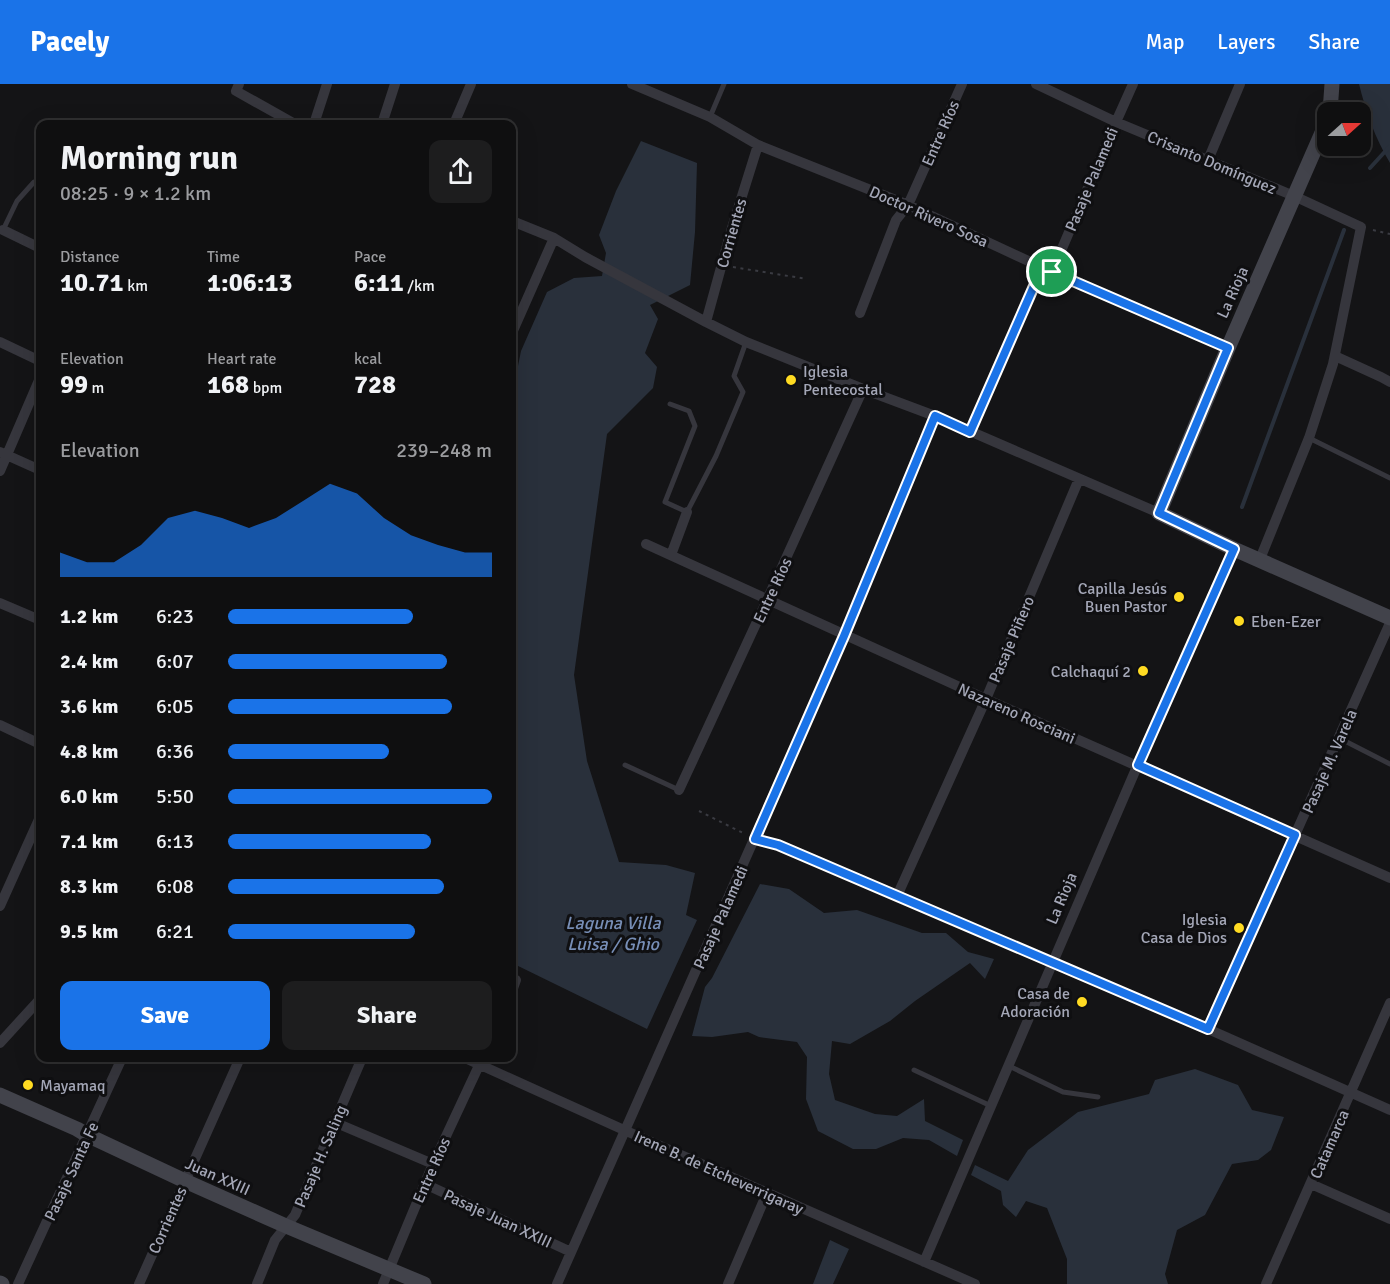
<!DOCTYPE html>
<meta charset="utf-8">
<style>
:root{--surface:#0f0f10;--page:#1d1d1e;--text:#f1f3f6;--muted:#9b9c9f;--line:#2f2f30;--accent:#1a73e8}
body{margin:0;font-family:Signika,sans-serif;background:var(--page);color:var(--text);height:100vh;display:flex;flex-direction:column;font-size:22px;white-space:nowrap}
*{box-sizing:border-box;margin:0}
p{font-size:20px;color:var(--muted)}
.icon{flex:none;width:33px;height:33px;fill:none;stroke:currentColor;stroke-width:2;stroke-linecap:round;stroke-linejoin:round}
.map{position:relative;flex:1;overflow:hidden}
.details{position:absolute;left:36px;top:36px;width:480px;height:942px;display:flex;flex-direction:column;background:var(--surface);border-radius:12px;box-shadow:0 6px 24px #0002,0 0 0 2px var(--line)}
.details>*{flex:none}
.needle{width:39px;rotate:69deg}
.buttons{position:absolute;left:1317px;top:18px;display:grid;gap:12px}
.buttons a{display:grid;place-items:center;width:54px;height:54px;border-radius:12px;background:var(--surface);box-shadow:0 6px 24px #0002,0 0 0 2px var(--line);font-size:30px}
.pin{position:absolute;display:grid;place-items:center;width:51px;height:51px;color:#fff;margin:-26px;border:3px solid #fff;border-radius:50%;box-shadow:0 2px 6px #0007}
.round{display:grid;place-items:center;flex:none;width:63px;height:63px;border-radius:12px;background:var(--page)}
.summary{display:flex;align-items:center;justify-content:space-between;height:102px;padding:0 24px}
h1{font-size:33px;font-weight:800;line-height:45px}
.stats{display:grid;grid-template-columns:repeat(3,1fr);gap:9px;height:102px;padding:6px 24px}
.stats div{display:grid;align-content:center}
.stats b{font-size:26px;font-weight:800}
.stats small{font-size:16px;font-weight:400}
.stats p{font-size:16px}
.chart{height:168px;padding:12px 24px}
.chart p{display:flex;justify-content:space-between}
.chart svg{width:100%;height:108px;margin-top:6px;fill:var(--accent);opacity:.7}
.button{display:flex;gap:12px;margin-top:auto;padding:12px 24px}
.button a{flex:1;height:69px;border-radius:12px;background:var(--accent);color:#fff;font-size:24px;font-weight:800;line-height:69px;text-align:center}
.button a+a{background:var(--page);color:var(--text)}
ul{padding:0 24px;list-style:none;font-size:20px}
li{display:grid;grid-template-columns:96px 72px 1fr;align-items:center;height:45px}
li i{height:15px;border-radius:8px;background:var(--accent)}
header{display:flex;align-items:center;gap:36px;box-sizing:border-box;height:84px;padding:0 30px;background:var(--accent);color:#fff}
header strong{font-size:28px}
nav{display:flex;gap:33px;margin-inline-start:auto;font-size:21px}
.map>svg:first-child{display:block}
</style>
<header>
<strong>Pacely</strong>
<nav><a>Map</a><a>Layers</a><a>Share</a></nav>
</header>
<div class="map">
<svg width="1390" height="1200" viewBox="0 0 1390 1200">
<rect width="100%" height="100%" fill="#141416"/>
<!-- water -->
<path fill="#29303b" d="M1359,0h31v79c-15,-25 -24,-51 -31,-79z
M641,57l56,22 -2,69 -5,53 -40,20 8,14 -13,34 12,14 -4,21 -46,46 -33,241 13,86 32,101 47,3 29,8 -9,42 11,5 -50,109 -135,-66v-567l9,-45 26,-59 27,-14 28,-2 4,-23 -7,-18 17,-44z
M760,800l29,5 35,24 33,-3 65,23h24l22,19 26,7 -9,20 -15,-16 -55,38 -25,20 -40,23 -18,-3 -3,33 6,26 40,14 22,2 27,-17 1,22 38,19 -6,16 -28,-16 -26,-2 -27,11h-23l-35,-18 -12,-32 1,-42 -10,-15 -38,-5 -11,-5 -36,5 -20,-1 13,-49 7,-9z
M1195,985l43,16 14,25 32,7 -13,33 -13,10 -26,4 -27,51 -28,15 -12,44 3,10h-101v-25l-20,-51 -21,-7 -10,16 -13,-12 -2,-14 -30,-16 4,-10 33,16 20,-31 50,-38 71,-18 6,-14z
M830,1156l19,9 -16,35h-20z"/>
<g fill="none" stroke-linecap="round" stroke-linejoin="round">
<!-- stream -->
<path stroke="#29303b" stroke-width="4" d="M1370,84l20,-22
M1242,423l102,-277"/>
<!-- path -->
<path stroke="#3a3b42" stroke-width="2" stroke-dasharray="3 4.5" stroke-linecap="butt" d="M1373,146l17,4
M733,183l74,12
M699,727l46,23"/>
<!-- lane -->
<path stroke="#36363d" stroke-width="5" d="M710,33l14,-33
M3,146l14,-29 17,-19h6
M670,320l19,7 6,15 -30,76 22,10 29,-56 27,-64 -9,-16 12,-34
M1309,354l81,40
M1339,654l51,26
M625,681l54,25
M1009,982l54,26 35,5
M914,986l77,36"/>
<!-- street -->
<path stroke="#36363d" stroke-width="10" d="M239,0l-3,7 59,33
M632,0l78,33 48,28 150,60 144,67 176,76
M1036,0l80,38 178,74 67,31 -28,137 -24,74 -49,121
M314,40l13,-40
M382,40l13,-40
M454,40l17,-40
M1208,76l32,-76
M512,137l42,17 31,19 121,65 40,20 117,47 72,27 224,97
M3,146l37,18
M860,229l36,-93 12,-15 54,-121
M706,238l25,-91 27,-86
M512,249l42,-95
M0,258l40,19
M1335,272l46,21 9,5
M970,348l68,-155 14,-5 64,-150 17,-38
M0,368l40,18
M0,387l40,-93
M646,460l340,155 404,179
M671,471l16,-43
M0,519l40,17
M0,641l40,19
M679,706l88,-190 96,-211
M755,755l23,6 430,184 182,81
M897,812l89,-197 93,-220
M0,822l40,-89
M512,907l4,-11
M1208,945l182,-406
M0,959l40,-44
M465,974l159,72 351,154
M334,1038l99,42
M425,1100l146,68
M1311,1100l79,35
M924,1178l224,-521 86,-192
M18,1200l104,-226
M139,1200l101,-226
M257,1200l18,-44 20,-25 67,-157
M383,1200l50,-120 49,-105
M557,1200l287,-648 91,-220
M728,1200l39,-91
M1266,1200l124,-281"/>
<!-- secondary -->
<path stroke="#42434b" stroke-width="15" d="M1330,28l2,-28
M1328,35l-100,229 -69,165 75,36 156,69
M0,1011l77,34 10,6 98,46 101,45 138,58
M0,1199l2,1"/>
</g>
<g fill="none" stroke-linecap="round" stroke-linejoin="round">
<!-- route casing -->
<g stroke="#fff" stroke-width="12">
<path id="route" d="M1052,188l176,76 -69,165 75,36 -96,216 157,70 -87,194 -430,-184 -23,-6 89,-203 91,-220 35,16 68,-155z"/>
</g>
<!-- route -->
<use href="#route" stroke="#1a73e8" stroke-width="8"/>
</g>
<!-- markers -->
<g fill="#ffdb22" stroke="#0f0f11" stroke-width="2">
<circle cx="791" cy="296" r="6"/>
<circle cx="1179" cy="513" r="6"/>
<circle cx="1239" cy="537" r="6"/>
<circle cx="1143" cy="587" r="6"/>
<circle cx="1239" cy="844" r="6"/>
<circle cx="1082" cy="918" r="6"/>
<circle cx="28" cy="1001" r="6"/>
</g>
<g text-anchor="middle" stroke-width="6" stroke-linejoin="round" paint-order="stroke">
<!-- street labels -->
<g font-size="16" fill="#a4a7b7" stroke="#0f0f11">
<text transform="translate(940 49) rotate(-66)" y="6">Entre Ríos</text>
<text transform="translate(1212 78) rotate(23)" y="6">Crisanto Domínguez</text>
<text transform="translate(1091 95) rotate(-67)" y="6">Pasaje Palamedi</text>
<text transform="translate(929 132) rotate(24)" y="6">Doctor Rivero Sosa</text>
<text transform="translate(731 149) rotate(-74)" y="6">Corrientes</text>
<text transform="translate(1232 208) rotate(-66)" y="6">La Rioja</text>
<text transform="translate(772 506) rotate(-65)" y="6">Entre Ríos</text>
<text transform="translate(1011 555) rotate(-67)" y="6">Pasaje Piñero</text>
<text transform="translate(1017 629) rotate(24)" y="6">Nazareno Rosciani</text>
<text transform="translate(1329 677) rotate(-66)" y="6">Pasaje M. Varela</text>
<text transform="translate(1061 814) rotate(-67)" y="6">La Rioja</text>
<text transform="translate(720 833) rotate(-66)" y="6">Pasaje Palamedi</text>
<text transform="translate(1329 1060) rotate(-66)" y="6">Catamarca</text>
<text transform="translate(320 1072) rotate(-67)" y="6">Pasaje H. Saling</text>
<text transform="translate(431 1086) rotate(-66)" y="6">Entre Ríos</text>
<text transform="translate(71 1087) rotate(-65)" y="6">Pasaje Santa Fe</text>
<text transform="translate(719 1088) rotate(24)" y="6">Irene B. de Etcheverrigaray</text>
<text transform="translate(218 1092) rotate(24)" y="6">Juan XXIII</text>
<text transform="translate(498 1134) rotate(25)" y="6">Pasaje Juan XXIII</text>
<text transform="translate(167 1136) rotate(-66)" y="6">Corrientes</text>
</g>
<!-- poi labels -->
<g font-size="16" fill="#a4a7b7" stroke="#0f0f11" text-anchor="end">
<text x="803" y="293" text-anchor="start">Iglesia<tspan x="803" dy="18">Pentecostal</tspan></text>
<text x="1167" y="510">Capilla Jesús<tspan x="1167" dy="18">Buen Pastor</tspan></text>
<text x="1251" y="543" text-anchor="start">Eben-Ezer</text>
<text x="1131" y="593">Calchaquí 2</text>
<text x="1227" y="841">Iglesia<tspan x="1227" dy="18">Casa de Dios</tspan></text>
<text x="1070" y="915">Casa de<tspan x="1070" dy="18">Adoración</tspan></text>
<text x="40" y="1007" text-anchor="start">Mayamaq</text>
</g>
<!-- water labels -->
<g font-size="18" font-style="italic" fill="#778eb6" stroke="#0f0f11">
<text x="613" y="845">Laguna Villa<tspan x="613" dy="21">Luisa / Ghio</tspan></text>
</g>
</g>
</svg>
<div class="buttons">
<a><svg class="needle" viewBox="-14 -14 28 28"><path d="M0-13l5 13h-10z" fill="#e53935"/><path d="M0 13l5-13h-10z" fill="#9b9c9f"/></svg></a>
</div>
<div class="pin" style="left:1052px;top:188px;background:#1e9e55"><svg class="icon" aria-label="arrive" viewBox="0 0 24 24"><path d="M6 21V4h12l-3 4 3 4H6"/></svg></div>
<section class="details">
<div class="summary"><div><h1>Morning run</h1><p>08:25 · 9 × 1.2 km</p></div><a class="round"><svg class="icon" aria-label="share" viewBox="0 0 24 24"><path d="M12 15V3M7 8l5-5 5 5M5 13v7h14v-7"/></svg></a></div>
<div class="stats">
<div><p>Distance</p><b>10.71<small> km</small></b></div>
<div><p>Time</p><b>1:06:13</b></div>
<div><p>Pace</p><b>6:11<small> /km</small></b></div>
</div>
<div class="stats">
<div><p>Elevation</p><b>99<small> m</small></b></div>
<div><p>Heart rate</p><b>168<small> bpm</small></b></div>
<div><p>kcal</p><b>728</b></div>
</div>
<div class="chart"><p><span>Elevation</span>239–248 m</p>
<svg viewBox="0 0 160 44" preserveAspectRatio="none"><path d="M0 44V34L10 38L20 38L30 31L40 20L50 17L60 20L70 24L80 20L90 13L100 6L110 10L120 20L130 27L140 31L150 34L160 34V44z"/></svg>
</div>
<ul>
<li><b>1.2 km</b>6:23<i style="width:70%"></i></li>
<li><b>2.4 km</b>6:07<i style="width:83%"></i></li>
<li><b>3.6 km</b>6:05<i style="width:85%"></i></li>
<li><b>4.8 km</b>6:36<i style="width:61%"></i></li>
<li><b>6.0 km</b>5:50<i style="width:100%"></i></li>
<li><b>7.1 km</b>6:13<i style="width:77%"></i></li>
<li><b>8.3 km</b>6:08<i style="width:82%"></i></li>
<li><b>9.5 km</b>6:21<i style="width:71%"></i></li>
</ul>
<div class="button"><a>Save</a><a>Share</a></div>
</section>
</div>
